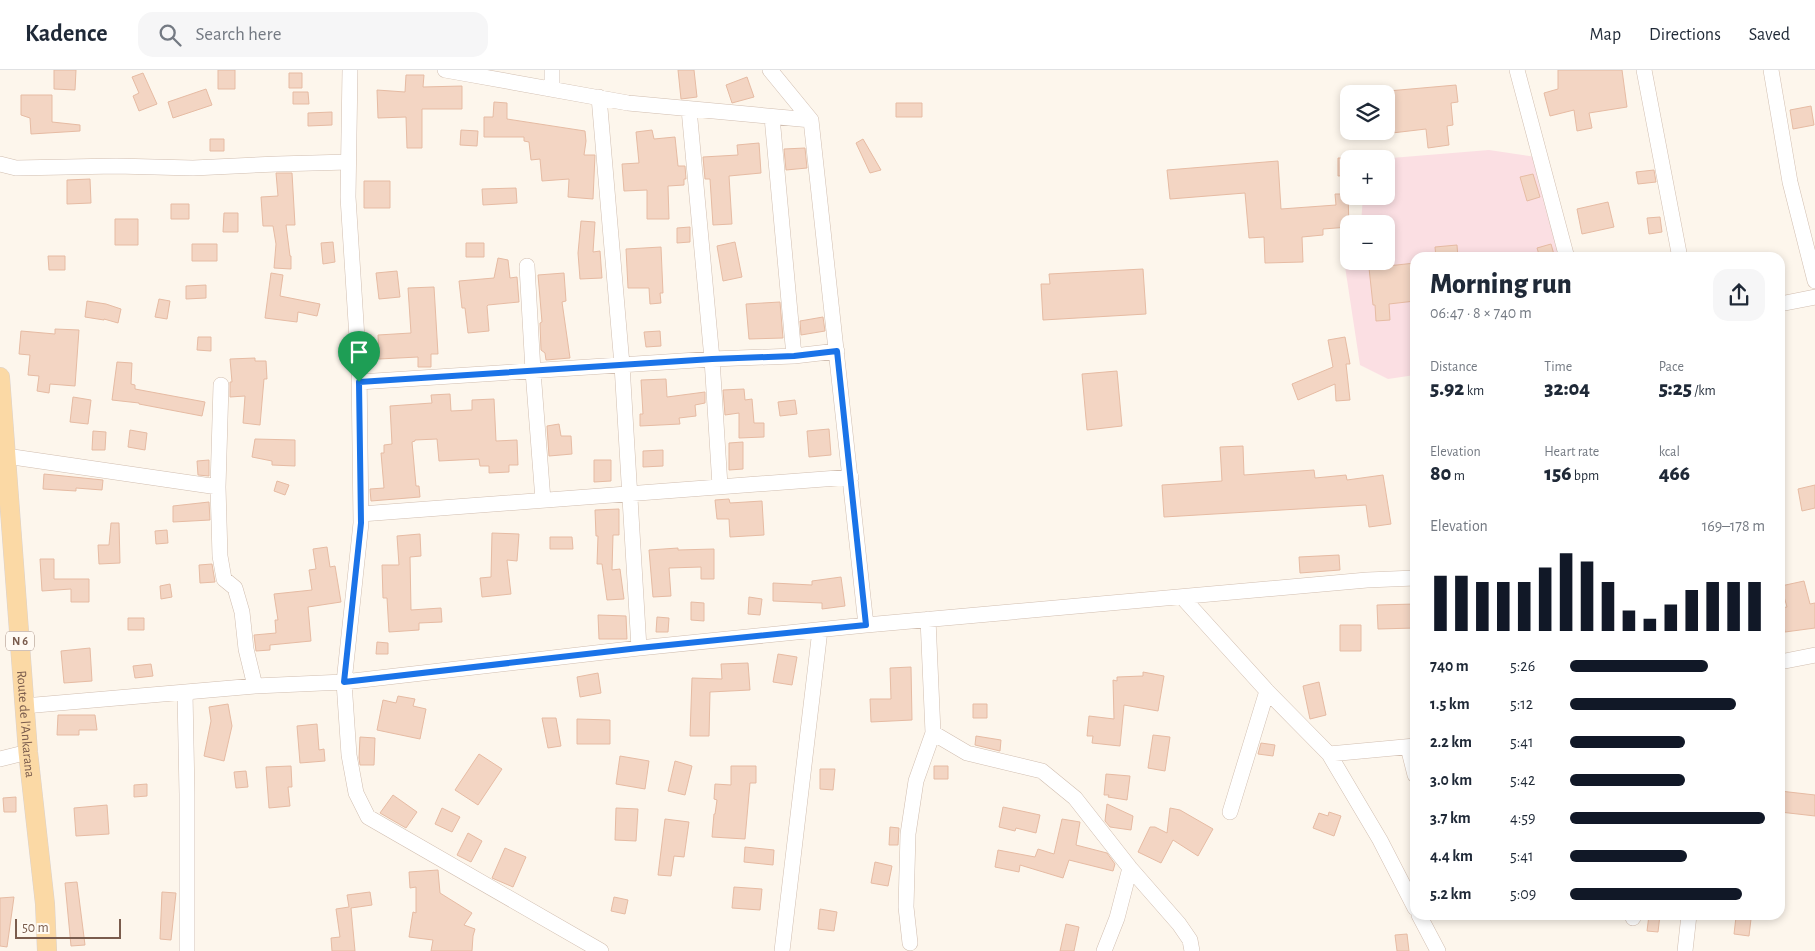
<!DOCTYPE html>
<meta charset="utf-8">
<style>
:root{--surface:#fff;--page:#f6f6f7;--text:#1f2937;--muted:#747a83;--line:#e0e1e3;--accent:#111827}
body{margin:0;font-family:"Alegreya Sans",sans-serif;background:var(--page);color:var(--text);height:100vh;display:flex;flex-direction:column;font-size:19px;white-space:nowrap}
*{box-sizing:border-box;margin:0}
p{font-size:16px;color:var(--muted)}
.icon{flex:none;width:28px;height:28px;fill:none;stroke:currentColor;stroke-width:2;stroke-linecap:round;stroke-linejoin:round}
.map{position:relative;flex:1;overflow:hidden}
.details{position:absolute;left:1410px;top:182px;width:375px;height:668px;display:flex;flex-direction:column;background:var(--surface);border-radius:15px;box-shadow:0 2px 8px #0003}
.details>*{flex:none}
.tools{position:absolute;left:1340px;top:15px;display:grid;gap:10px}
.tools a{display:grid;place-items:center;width:55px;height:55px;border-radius:10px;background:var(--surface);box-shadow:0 2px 8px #0003;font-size:25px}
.scale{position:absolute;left:15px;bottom:12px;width:106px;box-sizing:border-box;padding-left:5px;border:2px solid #7a5c4d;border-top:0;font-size:14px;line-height:18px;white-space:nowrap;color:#7a5c4d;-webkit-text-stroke:4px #fffaf3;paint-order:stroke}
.pin{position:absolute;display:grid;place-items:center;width:42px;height:42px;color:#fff;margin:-51px -21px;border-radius:50% 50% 50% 0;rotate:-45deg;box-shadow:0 0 5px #0007}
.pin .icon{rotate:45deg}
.round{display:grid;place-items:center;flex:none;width:52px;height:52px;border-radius:15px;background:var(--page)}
.headline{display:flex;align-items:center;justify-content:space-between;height:85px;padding:0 20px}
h1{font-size:28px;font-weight:800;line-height:38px}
.figures{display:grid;grid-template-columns:repeat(3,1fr);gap:8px;height:85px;padding:5px 20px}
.figures div{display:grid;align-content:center}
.figures b{font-size:21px;font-weight:800}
.figures small{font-size:14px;font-weight:400}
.figures p{font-size:14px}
.chart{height:140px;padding:10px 20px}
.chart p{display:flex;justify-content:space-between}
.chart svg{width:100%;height:90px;margin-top:5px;stroke:var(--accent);stroke-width:6}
ul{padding:0 20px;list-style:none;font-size:16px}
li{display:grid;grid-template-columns:80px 60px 1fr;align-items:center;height:38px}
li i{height:12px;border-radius:6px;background:var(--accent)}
header{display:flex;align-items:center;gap:30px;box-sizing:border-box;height:70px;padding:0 25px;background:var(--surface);border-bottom:1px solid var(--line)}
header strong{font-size:24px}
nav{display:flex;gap:28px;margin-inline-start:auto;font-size:18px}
.search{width:350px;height:45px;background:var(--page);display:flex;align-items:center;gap:12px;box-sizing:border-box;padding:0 18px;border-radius:15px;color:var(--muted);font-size:19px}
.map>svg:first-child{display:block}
</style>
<header>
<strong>Kadence</strong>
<div class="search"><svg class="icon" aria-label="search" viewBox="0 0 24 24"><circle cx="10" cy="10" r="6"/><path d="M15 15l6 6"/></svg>Search here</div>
<nav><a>Map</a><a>Directions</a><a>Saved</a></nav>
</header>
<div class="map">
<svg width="1815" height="881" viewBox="0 0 1815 881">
<rect width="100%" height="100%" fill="#fdf6ec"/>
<!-- medical -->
<path fill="#fbdfe3" d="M1489,80l47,7 24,100 -145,1v117l-27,4 -28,-14 -16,-105 5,-9v10h37v-37h-25l2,-28h23v-37h-7z"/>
<!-- building -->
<path fill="#f3d5c3" stroke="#e6bba3" d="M54,0h22l-1,20 -21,-1z
M218,0h17v19h-17z
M678,0h16l3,27 -16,2z
M1558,0h64l5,37 -38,6 3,15 -15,3 -3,-21 -24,6 -6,-23 14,-4z
M143,3l14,31 -18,7 -6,-15 6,-3 -7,-16z
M289,3h13v15h-13z
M406,5h18l-1,12 39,-1v23h-40v39h-15l-1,-31 -28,1 -1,-28 28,2z
M747,7l7,20 -22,6 -6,-18z
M1456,15l2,17 -7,1 2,22 -6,1 2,19 -21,3 -2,-19 -34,4 -4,-42z
M206,19l6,16 -39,13 -5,-16z
M293,22h15l1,12h-16z
M21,25h31v27l28,3v6l-49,3 -1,-16 -9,-3z
M494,32l13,1v16l78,12 1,10 -2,14h11l-2,44 -25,-2 1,-18 -27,2 -2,-22 -9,1 -2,-18 -5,-1v-4h-40v-20h9z
M896,33h26v14h-26z
M1811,36l3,19 -21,4 -3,-19z
M332,42v13l-24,1v-13z
M461,60l17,1 -1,15 -17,-1z
M652,60l2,9 21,-2 3,29h7l1,13h-2v6l-16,1 1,33h-22v-29l-23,1 -2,-27 17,-1 -3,-31z
M210,69h14v12h-14z
M863,69l18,31 -11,3 -14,-30z
M759,73l2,30 -32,3 3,48 -19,1 -3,-46h-5l-2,-22 35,-2 -1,-10z
M805,78l2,20 -21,2 -2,-21z
M1338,88h11v17l-11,1z
M1278,91l3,48 55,-4 -1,-11h13l1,33 -26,2v6l-21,2 1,25 -38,1 -1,-26 -15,1 -4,-45 -75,6 -3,-29z
M1654,100l2,12 -18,2 -2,-12z
M276,103h16l3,52h-9l4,31h1v13l-17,-1 2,-24 -3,-18h-10l-2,-29 17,-1z
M1533,104l7,23 -13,4 -7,-24z
M90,109l1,24 -24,1v-24z
M364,111h26v27h-26z
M516,118l1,15 -34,2 -1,-16z
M1608,132l6,25 -32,7 -5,-25z
M171,134h18v15h-18z
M224,143h14v19h-15z
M1660,147l2,15 -13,2 -2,-16z
M115,149h23v26h-23z
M581,151l14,1 -2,30 7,-1 2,27 -22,1 -2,-26z
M690,157v15l-13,1v-15z
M333,172l2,20 -12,2 -2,-21z
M735,172l7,35 -19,4 -6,-35z
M466,173h18v14h-18z
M192,174h25v17h-25z
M1551,174l4,14h-15l-3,-10z
M1457,175l1,13h-22l-1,-11z
M661,177l2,46h-3l1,10 -11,1 -1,-16h-21l-2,-39z
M48,186h17v14h-16z
M498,188l10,2 2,18 7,-1 2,25 -31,3 -1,1 2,25 -21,2 -3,-25h-3l-3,-27 35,-3z
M1415,193v38l-26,3 1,16 -14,1 -1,-16h-2l-4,-37z
M1143,199l3,45 -103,6 -2,-36h9l-1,-10z
M397,201l3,26 -21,2 -3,-26z
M271,203l12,2 -3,21 40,8 -3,12 -19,-4 -1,10 -32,-4z
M564,203l2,28 -4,1 8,56 -24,2 -1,-7 -4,-3 -1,-27 2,-1 -4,-47z
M206,215v13l-20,1v-13z
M434,217l4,67h-7v13h-13v-10l-39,2 -1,-24 33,-2 -3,-45z
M159,229l11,2 -3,18 -12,-2z
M87,231l19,3 15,5 -3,14 -14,-4v1l-19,-3z
M780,232l3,36 -34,1 -3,-35z
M823,247l2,14 -24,4 -1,-14z
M55,259l24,1 -4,56 -25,-2 -1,9 -12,-2 2,-15 -11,-1 2,-20 -11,-1 2,-23 34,3z
M660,261l1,15 -15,1 -2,-15z
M198,267h13v14l-14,-1z
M1345,267l5,27h-4l4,36 -14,1 -1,-17 -37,16 -6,-16 41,-17 -5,-27z
M255,288v3h11l1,18h-3l-4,46 -17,-2 2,-27 -15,1v-15h2l-2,-23z
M117,292l15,1 -1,21 4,1v4l70,13 -3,14 -63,-12v-1l-27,-3z
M1117,301l5,55 -35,4 -5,-56z
M666,309l1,18 38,-5v11l-10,2 1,11 -17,2 1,6 -40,2v-12h3l-2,-34z
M744,319l1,11 7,-1 2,24h10v14l-25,1v-25l-14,2 -2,-25z
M450,324l1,17 21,-1v-10l22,-1 2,42 21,-1 1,25h-9v7l-20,1v-7h-9l-1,-7 -40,2 -2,-22 -22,1v1l-3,1 4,44h3l1,11 -49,4 -1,-12 14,-1 -3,-35h3v-8l8,-1 -2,-38 42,-3 -1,-8z
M73,327l18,3 -3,24 -18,-2z
M795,330l2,14 -17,2 -2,-14z
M559,354l2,12h10l1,18 -23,2 -2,-30z
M829,359l2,26 -22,2 -2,-26z
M130,360l17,3 -2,17 -17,-3z
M93,361l13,1 -1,18h-13z
M255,369l40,1v26l-23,-1v-4l-20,-4z
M743,372v27l-14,1v-27z
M1243,376l1,29 70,-5 1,8 31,-3 1,5 36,-5 8,49 -22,3 -3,-22 -202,12 -2,-32 60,-4 -2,-34z
M663,380v16l-20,1v-16z
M209,390v16l-11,-1 -1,-14z
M594,390h17v21l-17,1z
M44,404l59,6 -1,10 -26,-2v3l-33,-2z
M277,411l12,4 -4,10 -11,-4z
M1815,415v23l-13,3 -4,-22z
M729,429l1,4 32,-2 2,34 -34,2 -1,-18h-12l-2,-19z
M209,432l1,18 -37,2v-16z
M619,439v26h-6l-1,35 8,-1 4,30 -17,1 -5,-36h-5l1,-28h-2l-1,-26z
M111,453h8l1,40 -21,1 -1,-19h11z
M167,460l1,13 -12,1 -1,-13z
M492,463l27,1 -2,27 -10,-1 4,34 -29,3 -2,-19 11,-1z
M420,464l1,22 -11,1 1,53 30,-2 1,14 -23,1v7l-30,2 -2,-34h-4l-1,-33h17l-2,-29z
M550,467h22l1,12h-23z
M327,477l3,20 5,-1 6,36 -33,5 3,34 -41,4v5l-14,1 -2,-16 22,-2 -1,-13h3l-4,-26 38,-4 -3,-20 7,-1 -3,-20z
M678,478v2l36,-1v30h-13v-12l-32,1 2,28 -18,1 -4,-47z
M1339,485l1,15 -40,3 -1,-16z
M40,489h14v20h35v23h-18v-13l-29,2z
M212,494l3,18 -15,1 -1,-18z
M841,507l4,29 -23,3v-6l-49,-2v-18l39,2v-4z
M1804,511l6,23 5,-1v25l-30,4 -4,-24 6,-1 -6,-21z
M170,514l2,13 -11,2 -1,-13z
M749,527l13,2 -2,16 -12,-1z
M691,532l13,1v18l-13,-1z
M1415,534v24l-37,1 -1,-24z
M598,545l28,1 1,23h-28z
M657,547l12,1 -1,14h-12z
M128,548h16v12h-16z
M1340,555h21v26h-21z
M377,572l11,1v11h-12z
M90,578l2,33 -28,2 -3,-32z
M778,584l19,3 -5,28 -19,-3z
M748,593l2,27 -40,2 -1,44h-19l2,-58 30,1 -1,-15z
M151,594l2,12 -18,2 -2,-12z
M911,597l1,53 -41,2 -1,-23h21l-1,-31z
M1143,602l21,4 -6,35 -34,-6 -4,41 -28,-3 1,-7h-6l2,-20 25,3 -1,-39 4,1v-4l26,-1z
M598,603l3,20 -21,4 -3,-20z
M1319,612l7,33 -16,4 -7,-33z
M398,626l17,3 -2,7 13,3 -6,30 -43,-9 6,-30 13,3z
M228,634l4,22 -8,35 -20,-5 7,-35 -2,-14z
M973,634h14v14h-14z
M58,645h37l2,15h-18v5h-22z
M542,648h14l5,28 -13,2z
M577,649l33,1v24h-33z
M317,654l2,26 5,-1 1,12 -25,2 -3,-37z
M1153,665l17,2 -5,34 -17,-3z
M976,666l25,4 -1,11 -25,-6z
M360,667l15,1 -1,27h-14l-1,-7z
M1261,673l14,2 -2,11 -15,-2z
M479,684l23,15 -24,36 -23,-15z
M620,686l29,5 -4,28 -29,-5z
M675,691l17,5 -7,29 -17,-4z
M291,696l1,21h-4l2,19 -21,2 -3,-41z
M731,696h25v17h-6l-5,56 -33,-2 2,-23h1l2,-14 -3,-1 1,-15 16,1z
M934,696h14v13h-14z
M820,699h15l-2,21 -13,-1z
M246,701l2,16 -12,1 -2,-16z
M1106,704l24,2 -3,24 -19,-3 1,-2h-5z
M147,714v12l-13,1v-12z
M1780,721l35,4v21l-35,-4z
M393,725l24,17 -11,16 -26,-15z
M16,727v15h-12l-1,-14z
M1107,734l26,12 -2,14 -21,-3 -5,-6z
M107,735l2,29 -33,2 -2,-28z
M1003,737l37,8 -4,18 -20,-5 -1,3 -16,-4z
M442,738l18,9 -8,15 -17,-8z
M616,738l22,1 -2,32 -21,-1z
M1170,738l10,2 33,19 -15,27 -25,-16 -12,23 -23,-11 12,-25h5l12,6z
M1329,742l12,4 -7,20 -21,-8 6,-15 9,3z
M665,749l24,3 -5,35 -10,-1 -3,20 -13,-1z
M1062,749l18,3 -4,23 31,8 8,11 -2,7 -44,-11 -6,18 -43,-13 -1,7 -24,-5 3,-17 37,7 3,-8 16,5z
M890,757l9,1 -1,17h-9z
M468,763l14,8 -11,21 -14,-7z
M745,777l29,3 -1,15 -29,-3z
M505,778l21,9 -13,30 -21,-9z
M875,792l17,4 -4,20 -17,-3z
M438,800l2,23 32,20 -8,12 11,4 -2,7 -1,15h-41l2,-11 -24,-3 4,-25 3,1v-26l-6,1 -1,-16z
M77,812l8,63 -14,1 -6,-63z
M734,817l28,2 -2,21 -28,-2z
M162,822l14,1 -5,47 -11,-1z
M370,822l2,13 -21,3 4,43h-23l-1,-13 9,-1 -4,-28 13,-2 -2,-12z
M14,827l-7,50 -7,-1v-48z
M614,827l14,3 -3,14 -14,-3z
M820,839l17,3 -3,19 -16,-2z
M1649,845h11l-2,17 -11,-1z
M1736,847l15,2 -2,17 -15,-2z
M1066,854l13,3 -5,24h-14z
M1407,864l2,17h-12l-2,-16z"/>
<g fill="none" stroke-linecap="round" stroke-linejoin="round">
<!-- minor casing -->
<g stroke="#d1beb0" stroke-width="16">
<path id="minor" d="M350,0l-2,127 11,173 2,153 -17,159 5,73 7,38 12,24 233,134
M445,0l183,33 183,17
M552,0v19
M770,0l41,50 55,505
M1517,0l50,188
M1644,0l36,188
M1771,0l19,112 25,99
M599,27l23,268 17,283
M689,39l23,250 8,127
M772,47l22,239
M0,94l16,4 100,-2 77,2 84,-4 71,-2
M527,196l6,105 10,129
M1780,234l35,-7
M359,312l353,-23 82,-3 43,-5
M6,386l212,31 3,-102
M218,417l2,69 4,23 11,9 7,24 4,37 9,37
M361,444l490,-37
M1182,527l85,94 62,63 51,86 35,68
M928,549l5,114 34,20 75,18 33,27 55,70 49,56 11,16 2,11
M1780,592l35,-7
M185,623l2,101v157
M24,636l231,-20 89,-4 295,-34 227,-23 501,-45 48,-2
M1408,677l7,28
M1329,684l86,-8
M0,689l28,-7
M1230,742l37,-121
M1419,845l19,36
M1632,845l1,3
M910,873l-4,-36 2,-73 8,-53 17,-48
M782,881l38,-321
M1104,881l13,-33 13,-50
M1685,881l4,-36"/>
</g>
<!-- major casing -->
<g stroke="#dad1cd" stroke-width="20">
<g id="major">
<path id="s1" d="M0,307l28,375 17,152 2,47"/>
</g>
</g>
<!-- minor -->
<use href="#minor" stroke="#fff" stroke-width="15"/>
<!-- major -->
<use href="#major" stroke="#fbd9a5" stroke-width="19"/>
</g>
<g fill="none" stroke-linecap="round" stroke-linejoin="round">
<!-- route casing -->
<g stroke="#fff" stroke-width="10">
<path id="route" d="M837,281l29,274 -227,23 -295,34 17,-159 -2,-141 353,-23 82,-3z"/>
</g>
<!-- route -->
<use href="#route" stroke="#1a73e8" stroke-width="6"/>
</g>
<g text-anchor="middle" stroke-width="4" stroke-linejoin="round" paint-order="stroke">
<!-- shield labels -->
<rect fill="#fffaf3" stroke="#a28b7f" stroke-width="1" x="6" y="561.5" width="28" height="19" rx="4"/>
<g font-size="12" font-weight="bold" fill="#7a5c4d">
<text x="20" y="575">N 6</text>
</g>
<!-- street labels -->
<g font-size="14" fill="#7a5c4d" stroke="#fffaf3">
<text dy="5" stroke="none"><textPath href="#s1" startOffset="348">Route de l'Ankarana</textPath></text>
</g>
</g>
</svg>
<div class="tools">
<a><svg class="icon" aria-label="layers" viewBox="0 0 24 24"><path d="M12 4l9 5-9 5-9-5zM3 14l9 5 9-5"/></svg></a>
<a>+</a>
<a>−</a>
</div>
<div class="scale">50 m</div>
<div class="pin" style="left:359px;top:312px;background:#1e9e55"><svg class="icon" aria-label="arrive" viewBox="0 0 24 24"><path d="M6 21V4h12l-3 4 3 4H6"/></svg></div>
<section class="details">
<div class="headline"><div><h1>Morning run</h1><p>06:47 · 8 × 740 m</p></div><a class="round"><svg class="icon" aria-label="share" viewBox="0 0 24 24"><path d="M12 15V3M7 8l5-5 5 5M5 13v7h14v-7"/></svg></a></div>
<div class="figures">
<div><p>Distance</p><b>5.92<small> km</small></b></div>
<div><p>Time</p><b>32:04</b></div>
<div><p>Pace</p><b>5:25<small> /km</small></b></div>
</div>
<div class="figures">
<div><p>Elevation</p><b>80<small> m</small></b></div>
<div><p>Heart rate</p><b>156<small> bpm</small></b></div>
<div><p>kcal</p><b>466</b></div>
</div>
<div class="chart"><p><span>Elevation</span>169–178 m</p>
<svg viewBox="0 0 160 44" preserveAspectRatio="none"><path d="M5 44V17M15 44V17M25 44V20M35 44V20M45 44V20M55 44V13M65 44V6M75 44V10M85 44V20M95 44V34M105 44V38M115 44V31M125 44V24M135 44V20M145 44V20M155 44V20"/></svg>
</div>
<ul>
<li><b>740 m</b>5:26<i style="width:71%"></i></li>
<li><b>1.5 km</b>5:12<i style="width:85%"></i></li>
<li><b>2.2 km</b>5:41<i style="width:59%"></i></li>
<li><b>3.0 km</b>5:42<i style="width:59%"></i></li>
<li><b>3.7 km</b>4:59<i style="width:100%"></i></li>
<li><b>4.4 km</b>5:41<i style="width:60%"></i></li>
<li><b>5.2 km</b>5:09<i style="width:88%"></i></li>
</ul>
</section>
</div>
